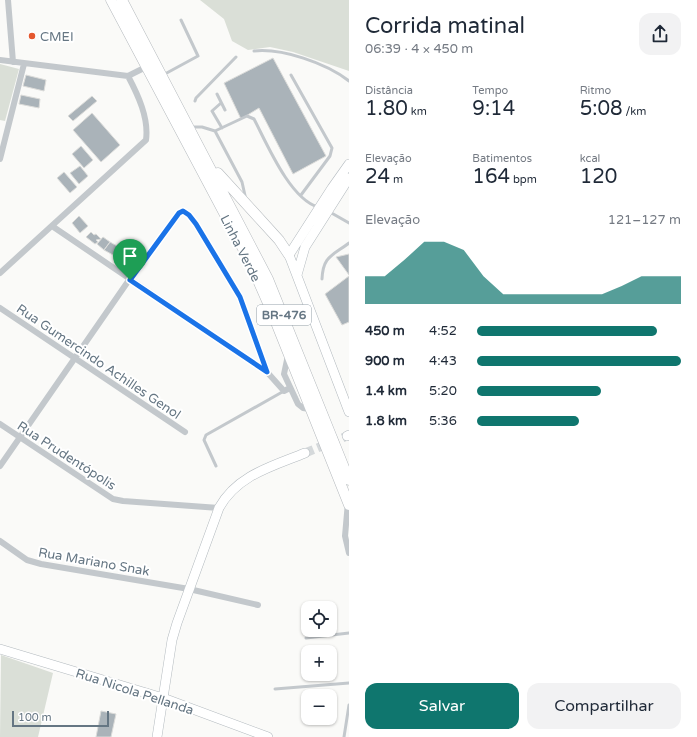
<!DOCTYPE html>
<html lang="pt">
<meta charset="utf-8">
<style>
:root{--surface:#fff;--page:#f2f2f3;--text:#1f2937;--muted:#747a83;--accent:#0f766e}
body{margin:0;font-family:"Varela Round",sans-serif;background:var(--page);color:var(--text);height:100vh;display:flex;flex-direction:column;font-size:15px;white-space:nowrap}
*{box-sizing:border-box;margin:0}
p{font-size:13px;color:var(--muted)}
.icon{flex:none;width:22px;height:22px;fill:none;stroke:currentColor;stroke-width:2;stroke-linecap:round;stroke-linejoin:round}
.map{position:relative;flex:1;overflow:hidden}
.panel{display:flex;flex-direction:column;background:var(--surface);width:348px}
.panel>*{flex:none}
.buttons{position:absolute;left:301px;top:601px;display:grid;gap:8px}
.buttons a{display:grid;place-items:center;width:36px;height:36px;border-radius:8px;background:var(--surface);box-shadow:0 1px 3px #0004;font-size:20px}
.scale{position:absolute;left:12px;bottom:10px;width:97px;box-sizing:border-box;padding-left:4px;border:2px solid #657683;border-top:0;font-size:11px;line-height:14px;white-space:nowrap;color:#657683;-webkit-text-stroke:3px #fff;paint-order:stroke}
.pin{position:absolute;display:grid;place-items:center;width:34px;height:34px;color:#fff;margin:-41px -17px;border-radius:50% 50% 50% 0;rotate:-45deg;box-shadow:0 0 4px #0007}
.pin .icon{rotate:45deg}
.round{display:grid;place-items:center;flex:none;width:42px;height:42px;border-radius:12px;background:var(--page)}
.overview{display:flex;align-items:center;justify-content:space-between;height:68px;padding:0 16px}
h1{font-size:22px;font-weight:600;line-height:30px}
.stats{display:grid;grid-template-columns:repeat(3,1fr);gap:6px;height:68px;padding:4px 16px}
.stats div{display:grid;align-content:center}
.stats b{font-size:20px;font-weight:600}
.stats small{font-size:11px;font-weight:400}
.stats p{font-size:11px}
.chart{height:112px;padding:8px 16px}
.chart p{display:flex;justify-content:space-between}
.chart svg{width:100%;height:72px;margin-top:4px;fill:var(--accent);opacity:.7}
.action{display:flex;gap:8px;margin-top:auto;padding:8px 16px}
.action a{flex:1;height:46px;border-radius:12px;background:var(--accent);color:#fff;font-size:16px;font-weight:600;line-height:46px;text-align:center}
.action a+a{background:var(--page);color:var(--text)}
ul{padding:0 16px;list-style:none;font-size:13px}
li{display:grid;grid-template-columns:64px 48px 1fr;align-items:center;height:30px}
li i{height:10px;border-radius:5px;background:var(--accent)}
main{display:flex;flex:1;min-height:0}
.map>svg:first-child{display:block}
</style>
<main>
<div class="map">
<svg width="349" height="737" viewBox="0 0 349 737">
<rect width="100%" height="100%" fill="#fafaf8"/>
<!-- green -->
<path fill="#dadfd7" d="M200,0h149v71l-56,-19 -23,-5 -22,3 -16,-9 -8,-22z
M0,64l19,5 -14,52 -5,-1z
M1,655l52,18 -15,64h-38z"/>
<!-- building -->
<path fill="#aab3b9" stroke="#dcdcda" d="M273,58l53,98 -33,18 -34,-66 -18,11 -17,-36z
M26,75l20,5 -2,11 -21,-5z
M21,95l19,4 -1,9 -20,-4z
M92,96l5,5 -24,20 -5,-5z
M92,113l28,32 -19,17 -28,-32z
M81,146l12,14 -9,8 -12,-14z
M80,166l8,10 -9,8 -9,-11z
M64,172l13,15 -7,6 -13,-15z
M79,216l9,10 -8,7 -8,-10z
M91,232l3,3 2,-1 5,5 -5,1 2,2 -3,2 -9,-7z
M103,237l7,5 -6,8 -7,-6z
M110,242l7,4 -4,9 -9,-5z
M349,254v21l-13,-18z
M349,276v46l-7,3 -17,-31z
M101,711l15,3 -5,23h-15z"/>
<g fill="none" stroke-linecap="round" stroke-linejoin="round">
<!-- secondary-tunnel -->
<path stroke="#d5d9db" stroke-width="9" stroke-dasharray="9 4.5" stroke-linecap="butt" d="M305,453l42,-17"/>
<!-- secondary casing -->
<g stroke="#b3babf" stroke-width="10">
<path id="secondary" d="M349,164l-17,24 -43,67 60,157
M297,275l8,-28 44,-69
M347,436l2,-1
M0,649l163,49 105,39
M157,737l15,-97 5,-17 42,-115c18,-33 54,-42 86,-55"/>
</g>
<!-- trunk casing -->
<g stroke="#b4b9bd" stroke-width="11">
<path id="trunk" d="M111,0l138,260 22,50 78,195
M122,0l146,279 81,201
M218,173l61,67 10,15"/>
</g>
<!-- service -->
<path stroke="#c3c8cc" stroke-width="3" d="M254,51c28,-3 72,12 95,30
M163,75l35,-19 -17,-36
M291,75l41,73 -2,8 -29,39
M217,94l8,16
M195,101l1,-3 40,-41
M221,103l-9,8 10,17
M192,127h10l13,4
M246,200l-4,-18 -27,-51 32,-15 7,3c13,25 36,80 64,88
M328,211l21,12
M322,279c1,-23 10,-23 27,-36
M216,466l-12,-26 2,-5 78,-44
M306,638l43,-5
M275,689l74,-6
M344,737l5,-32"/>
<!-- minor -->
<path stroke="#c3c8cc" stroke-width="6" d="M8,0l5,62
M0,60l128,16 18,-9
M0,159l24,-95
M52,226l215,146 17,19 6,-3
M0,273l146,-133c3,-22 -8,-45 -18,-64
M0,308l185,124
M288,355l-4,19 14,30 5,4 7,1
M0,424l113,75 10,2 96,7
M0,466l129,-186 50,-67 4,-2 6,4 7,9 44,73 27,75
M348,502l-3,34 4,17
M0,541l27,19 14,4 148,25 69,16"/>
<!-- secondary -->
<use href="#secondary" stroke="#fff" stroke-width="9"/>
<!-- trunk -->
<use href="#trunk" stroke="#fff" stroke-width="10"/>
</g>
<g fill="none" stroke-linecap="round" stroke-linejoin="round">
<!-- route casing -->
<g stroke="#fff" stroke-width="8">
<path id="route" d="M183,211l6,4 7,9 44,73 27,75 -137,-92 49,-67z"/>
</g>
<!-- route -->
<use href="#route" stroke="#1a73e8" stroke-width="5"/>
</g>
<!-- markers -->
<circle fill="#e4572e" stroke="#fff" stroke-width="1.5" cx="32" cy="36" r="4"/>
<g text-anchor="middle" stroke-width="4" stroke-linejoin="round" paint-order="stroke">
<!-- shield labels -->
<rect fill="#fff" stroke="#939fa8" stroke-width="1" x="257" y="305" width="54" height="20" rx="3"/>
<g font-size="12" font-weight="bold" fill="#657683">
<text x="284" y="319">BR-476</text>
</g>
<!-- poi labels -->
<g font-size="13" fill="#657683" stroke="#fff" text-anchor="start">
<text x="40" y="41">CMEI</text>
</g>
<!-- street labels -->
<g font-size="13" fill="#657683" stroke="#fff">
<text transform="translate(241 248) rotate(63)" y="5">Linha Verde</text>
<text transform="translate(99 361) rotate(34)" y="5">Rua Gumercindo Achilles Genol</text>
<text transform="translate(67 455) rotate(33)" y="5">Rua Prudentópolis</text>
<text transform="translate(94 561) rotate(10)" y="5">Rua Mariano Snak</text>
<text transform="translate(135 691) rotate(18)" y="5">Rua Nicola Pellanda</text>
</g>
</g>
</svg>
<div class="buttons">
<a><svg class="icon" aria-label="locate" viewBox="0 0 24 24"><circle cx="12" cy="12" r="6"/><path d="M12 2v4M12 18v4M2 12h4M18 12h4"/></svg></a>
<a>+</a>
<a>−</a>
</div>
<div class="scale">100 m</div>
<div class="pin" style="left:130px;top:280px;background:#1e9e55"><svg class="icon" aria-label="arrive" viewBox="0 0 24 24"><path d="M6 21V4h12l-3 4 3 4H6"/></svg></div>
</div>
<section class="panel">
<div class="overview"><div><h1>Corrida matinal</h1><p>06:39 · 4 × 450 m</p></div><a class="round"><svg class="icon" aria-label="share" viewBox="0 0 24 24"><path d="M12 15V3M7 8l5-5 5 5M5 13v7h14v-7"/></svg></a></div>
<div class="stats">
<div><p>Distância</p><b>1.80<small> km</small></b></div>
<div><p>Tempo</p><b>9:14</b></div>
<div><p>Ritmo</p><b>5:08<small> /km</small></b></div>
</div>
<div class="stats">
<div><p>Elevação</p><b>24<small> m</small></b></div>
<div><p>Batimentos</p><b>164<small> bpm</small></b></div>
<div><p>kcal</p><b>120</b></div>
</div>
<div class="chart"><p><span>Elevação</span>121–127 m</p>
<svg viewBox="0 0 160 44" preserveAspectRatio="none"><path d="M0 44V27L10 27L20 17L30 6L40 6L50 11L60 27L70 38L80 38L90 38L100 38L110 38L120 38L130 33L140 27L150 27L160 27V44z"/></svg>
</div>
<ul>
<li><b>450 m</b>4:52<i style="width:88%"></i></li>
<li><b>900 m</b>4:43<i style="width:100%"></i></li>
<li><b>1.4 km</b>5:20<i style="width:61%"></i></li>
<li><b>1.8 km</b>5:36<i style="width:50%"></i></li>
</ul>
<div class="action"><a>Salvar</a><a>Compartilhar</a></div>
</section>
</main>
